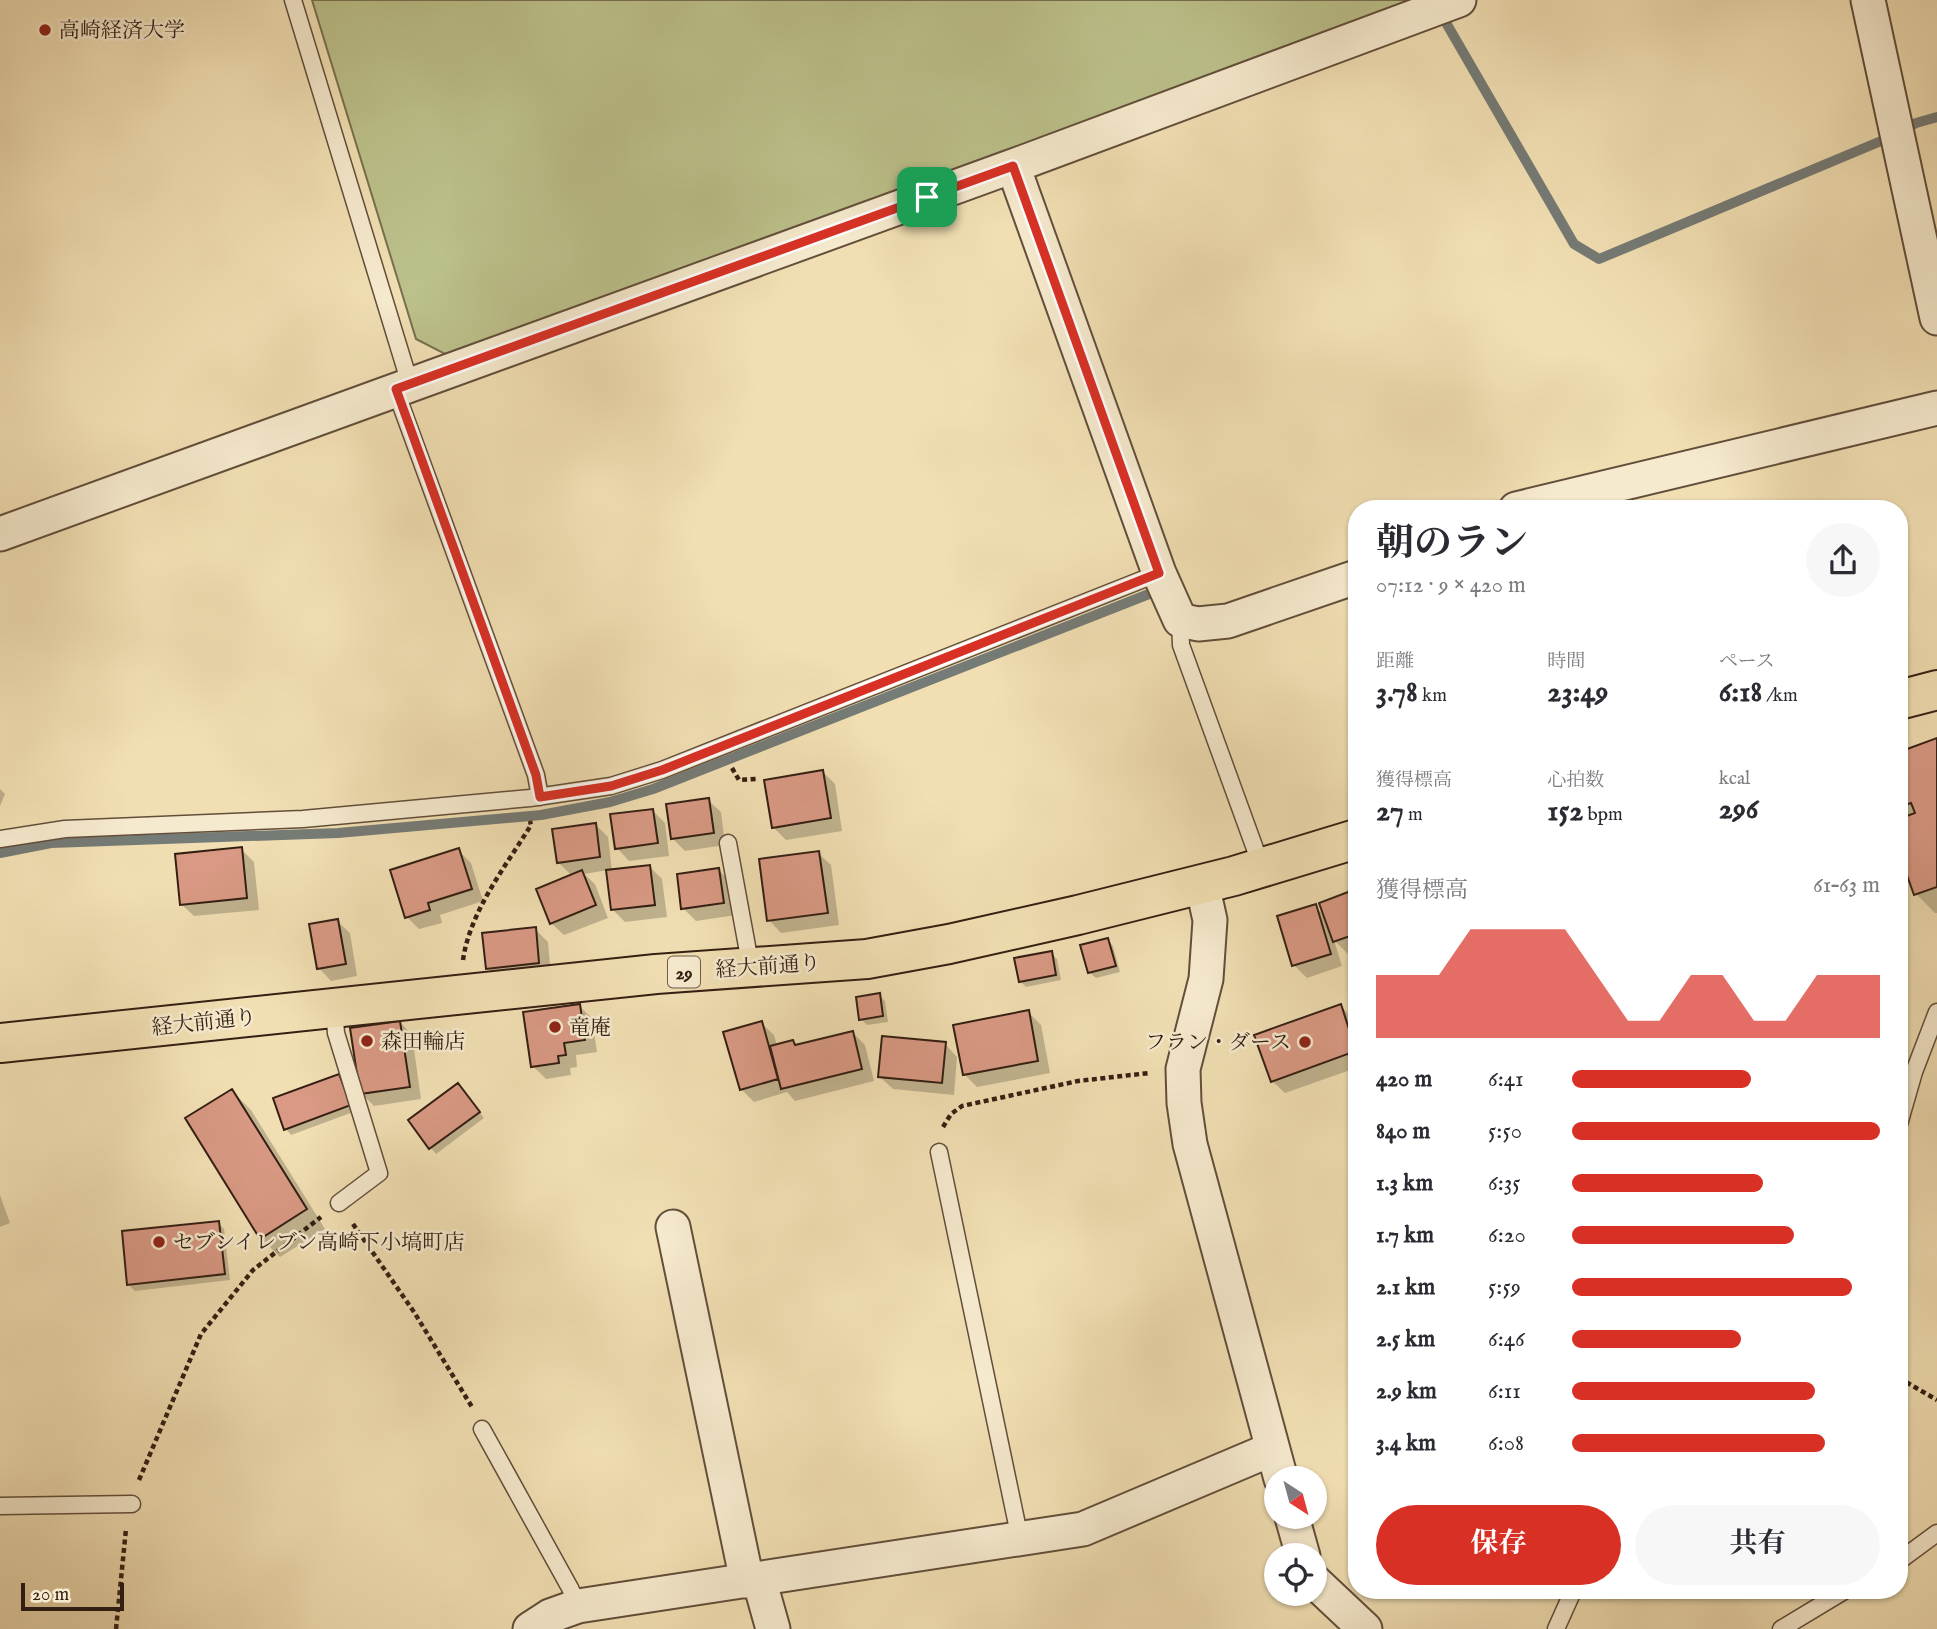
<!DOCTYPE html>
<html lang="ja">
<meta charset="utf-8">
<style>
:root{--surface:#fff;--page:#f7f7f7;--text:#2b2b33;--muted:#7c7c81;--accent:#d93025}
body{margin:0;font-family:"IM FELL English","Noto Serif JP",serif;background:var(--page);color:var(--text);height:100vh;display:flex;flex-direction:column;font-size:26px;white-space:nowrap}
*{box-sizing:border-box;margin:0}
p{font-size:23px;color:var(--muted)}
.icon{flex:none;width:38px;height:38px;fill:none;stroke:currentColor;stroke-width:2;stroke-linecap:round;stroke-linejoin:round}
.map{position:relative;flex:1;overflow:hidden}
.sheet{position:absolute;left:1348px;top:500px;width:560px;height:1099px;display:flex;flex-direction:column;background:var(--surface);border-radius:28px;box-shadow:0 2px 5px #0004}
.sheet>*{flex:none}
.needle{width:46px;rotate:144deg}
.tools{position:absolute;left:1264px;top:1466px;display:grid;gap:14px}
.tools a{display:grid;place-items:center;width:63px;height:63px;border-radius:50%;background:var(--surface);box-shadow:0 2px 5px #0004;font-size:35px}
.scale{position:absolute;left:21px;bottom:18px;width:103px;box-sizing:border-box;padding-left:7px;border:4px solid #331e12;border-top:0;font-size:19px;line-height:24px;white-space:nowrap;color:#331e12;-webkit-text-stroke:5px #f6eace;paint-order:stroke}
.pin{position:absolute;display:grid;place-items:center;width:60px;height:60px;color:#fff;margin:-30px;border-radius:14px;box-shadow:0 4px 10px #0006}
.round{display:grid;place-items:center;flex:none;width:74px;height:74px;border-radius:37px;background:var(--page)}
.overview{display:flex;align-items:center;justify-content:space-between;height:119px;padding:0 28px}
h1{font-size:38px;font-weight:700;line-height:52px}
.figures{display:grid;grid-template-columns:repeat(3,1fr);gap:10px;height:119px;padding:7px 28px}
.figures div{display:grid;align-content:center}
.figures b{font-size:30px;font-weight:700}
.figures small{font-size:19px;font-weight:400}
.figures p{font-size:19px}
.chart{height:196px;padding:14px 28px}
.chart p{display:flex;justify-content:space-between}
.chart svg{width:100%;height:126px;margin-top:7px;fill:var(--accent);opacity:.7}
.cta{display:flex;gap:14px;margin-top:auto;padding:14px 28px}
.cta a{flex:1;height:80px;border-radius:42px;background:var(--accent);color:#fff;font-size:28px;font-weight:700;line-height:80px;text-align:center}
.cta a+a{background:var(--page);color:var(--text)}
ul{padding:0 28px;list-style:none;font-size:23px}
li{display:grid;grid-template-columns:112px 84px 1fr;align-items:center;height:52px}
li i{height:18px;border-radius:9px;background:var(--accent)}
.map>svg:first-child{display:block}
</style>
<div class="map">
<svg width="1937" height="1629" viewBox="0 0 1937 1629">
<rect width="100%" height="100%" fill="#f1dfb3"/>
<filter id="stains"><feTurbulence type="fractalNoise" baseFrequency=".00286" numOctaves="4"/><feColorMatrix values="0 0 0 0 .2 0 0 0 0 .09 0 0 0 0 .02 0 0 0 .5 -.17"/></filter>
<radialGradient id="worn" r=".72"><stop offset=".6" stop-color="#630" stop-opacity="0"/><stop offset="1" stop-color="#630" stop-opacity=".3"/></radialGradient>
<!-- green -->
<path fill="#bcc18b" stroke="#78704e" stroke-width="2" d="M312,0h1105v1l-970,354 -31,-16z"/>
<!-- shadow -->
<path fill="#0003" d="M1937,740v173h-2l-19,-19 -17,-46v-94z
M823,772l12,12 7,47 -56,9 -13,-13z
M0,789l5,5 -5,12z
M708,800l13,12 4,33 -40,6 -13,-13z
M652,810l13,13 4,33 -40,5 -12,-13z
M595,824l13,13 4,34 38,-4 12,12 5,38 -42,5 -13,-13 -4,-39 -24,4 11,10 13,34 -44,17 -13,-12 21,-47 -13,-13z
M241,849l13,13 5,48 -65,6 -13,-12z
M458,850l13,13 12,38 -43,14 2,8 -23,6 -12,-12z
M818,853l13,12 8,60 -58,8 -12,-13z
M719,870l12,13 5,32 -40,6 -13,-13z
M1356,891v59l-8,4 -14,-14 8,26 -35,12 -13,-13 21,-59 11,11 -5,-13z
M337,921l13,12 7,43 -26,5 -12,-13z
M535,929l13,13 3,34 -51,5 -13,-13z
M1108,940l5,6 7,26 -24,6 -6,-5z
M1051,953l6,6 4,21 -35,7 -6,-6z
M879,995l6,6 3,21 -21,3 -6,-6z
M579,1006l13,12 5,34 -21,3 1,12 -7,1 1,7 -25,4 -13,-13z
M1341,1006l12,13 3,9v40l-71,25 -13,-12z
M1028,1012l13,13 9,48 -73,14 -13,-13z
M400,1022l12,13 9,64 -47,7 -13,-13z
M761,1023l13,12 3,11 16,-4 4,4 56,-13 12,12 9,36 -79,20 -8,-9 -33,10 -13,-13z
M945,1044l12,13 -3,38 -61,-6 -13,-12z
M339,1076l6,6 11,29 -65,24 -5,-6z
M232,1091l19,19 74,119 -45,28 -19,-19z
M464,1091l20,27 -48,36 -5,-6z
M0,1195l10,28 -10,4z
M218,1223l6,6 6,51 -95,11 -6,-6z"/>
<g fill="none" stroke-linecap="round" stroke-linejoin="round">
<!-- stream -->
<path stroke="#757b76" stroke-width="10" d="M1445,21l129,223 25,15 282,-118 35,-18 21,-6
M0,853l51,-10 287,-10 203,-18 69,-13 43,-13 496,-195"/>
</g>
<!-- building -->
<path fill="#d99984" stroke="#331e12" stroke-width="2" d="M1937,738v149l-23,8 -15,-42v-34l16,-6 -4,-10 -12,4v-55z
M823,770l8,48 -59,10 -8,-48z
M709,798l5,35 -43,6 -5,-35z
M653,809l5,34 -43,6 -5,-35z
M596,823l4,34 -43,6 -5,-34z
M242,847l5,51 -67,7 -5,-51z
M459,848l13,41 -44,14 2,7 -25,8 -15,-48z
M819,851l9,62 -61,8 -8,-62z
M650,865l5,40 -44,5 -5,-40z
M719,868l5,35 -43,6 -4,-35z
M582,870l14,35 -46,19 -14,-35z
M1356,889v45l-23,8 -14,-39z
M1316,904l15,50 -39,12 -15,-50z
M338,919l8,45 -29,5 -8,-45z
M536,927l3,36 -53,6 -4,-36z
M1108,938l8,28 -28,7 -8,-28z
M1052,951l4,24 -37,7 -5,-24z
M880,993l3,23 -24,4 -3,-23z
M580,1004l5,36 -21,3 2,12 -8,1 1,7 -28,4 -8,-55z
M1341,1004l15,47 -85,31 -17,-47z
M1029,1010l9,51 -75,14 -10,-50z
M400,1021l10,66 -50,7 -10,-66z
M762,1021l16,58 -38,11 -17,-58z
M853,1031l9,38 -81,20 -11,-43 23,-6 2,5z
M882,1036l64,6 -4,41 -64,-6z
M339,1074l12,31 -67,25 -11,-32z
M458,1083l22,29 -51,37 -21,-29z
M232,1089l75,120 -47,30 -75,-121z
M219,1221l6,53 -98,11 -5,-54z"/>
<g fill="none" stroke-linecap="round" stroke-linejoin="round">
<!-- lane casing -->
<g stroke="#624e3a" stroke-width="19">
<path id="lane" d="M293,0l117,384
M395,389l141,386 4,22
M1180,620l1,25 81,223
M0,839l65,-10 238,-10 227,-21 81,-12 51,-16 497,-197
M728,843l23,125
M334,1009l2,24 43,140 -40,30
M1899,1124l15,-52 23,-60
M939,1152l81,387
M482,1429l88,159 8,18
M0,1506l132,-2
M1899,1561l38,-28
M1556,1629l17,-38
M1781,1629l63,-38"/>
</g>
<!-- street casing -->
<g stroke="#624e3a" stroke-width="37">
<path id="street" d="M1868,0l69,318
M1013,166l146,407 21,47 18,4 30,-3 128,-44
M1516,509l421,-101
M0,534l1013,-368 446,-166
M1202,884l8,36 -4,59 -23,90 1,34 6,41 91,335
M673,1227l74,354
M1292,1517l11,39
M759,1579l14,50
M1314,1581l51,48
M530,1629l20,-13 28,-10 505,-77 189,-80"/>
</g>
<!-- primary casing -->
<g stroke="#331e12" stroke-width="42">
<path id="primary" d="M1899,700l38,-10
M0,1043l656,-69 211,-15 82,-15 129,-29 156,-39 122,-37"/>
</g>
<!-- path -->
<path stroke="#331e12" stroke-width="4.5" stroke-dasharray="5 3.5" stroke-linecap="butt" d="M732,768l7,12 18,-1
M463,960c7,-49 43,-94 68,-135l-1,-4
M943,1127l8,-13 11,-8 116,-25 71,-8
M353,1224l61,88 58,95
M1899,1378l38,22
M139,1480l62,-146 52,-64 68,-53
M116,1629l10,-100"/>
<!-- lane -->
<use href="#lane" stroke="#f6eace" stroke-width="16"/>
<!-- street -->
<use href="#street" stroke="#f6eace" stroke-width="33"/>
<!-- primary -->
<use href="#primary" stroke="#f1dfb3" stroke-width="38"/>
</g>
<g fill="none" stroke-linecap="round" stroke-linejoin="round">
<!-- route casing -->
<g stroke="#fff" stroke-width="14">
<path id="route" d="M1013,166l146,407 -497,197 -51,16 -71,11 -4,-22 -140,-386z"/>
</g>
<!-- route -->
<use href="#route" stroke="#d93025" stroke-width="9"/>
</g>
<!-- markers -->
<g fill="#8f2418" stroke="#f6eace" stroke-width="2.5">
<circle cx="45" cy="30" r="7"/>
<circle cx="555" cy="1027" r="7"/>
<circle cx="367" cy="1041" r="7"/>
<circle cx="1305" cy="1042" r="7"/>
<circle cx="159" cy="1242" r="7"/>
</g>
<g text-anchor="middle" stroke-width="5" stroke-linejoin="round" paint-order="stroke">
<!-- shield labels -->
<rect fill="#f6eace" stroke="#6e5b4a" stroke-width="2" x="668" y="956.5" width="32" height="31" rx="5"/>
<g font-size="19" font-weight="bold" fill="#331e12">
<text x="684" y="979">29</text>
</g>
<!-- poi labels -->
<g font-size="21" fill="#331e12" stroke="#f6eace" text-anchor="start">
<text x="59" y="37">高崎経済大学</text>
<text x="569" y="1034">竜庵</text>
<text x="381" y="1048">森田輪店</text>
<text x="1291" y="1049" text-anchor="end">フラン・ダース</text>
<text x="173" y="1249">セブンイレブン高崎下小塙町店</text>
</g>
<!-- street labels -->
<g font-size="21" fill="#331e12" stroke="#f6eace">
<text transform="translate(768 966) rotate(-4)" y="7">経大前通り</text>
<text transform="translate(204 1022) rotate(-6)" y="7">経大前通り</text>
</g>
</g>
<rect width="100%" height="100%" filter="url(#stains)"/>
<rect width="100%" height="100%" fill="url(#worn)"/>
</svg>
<div class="tools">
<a><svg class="needle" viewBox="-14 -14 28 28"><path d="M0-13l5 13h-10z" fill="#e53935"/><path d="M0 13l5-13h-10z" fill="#7c7c81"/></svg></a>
<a><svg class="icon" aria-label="locate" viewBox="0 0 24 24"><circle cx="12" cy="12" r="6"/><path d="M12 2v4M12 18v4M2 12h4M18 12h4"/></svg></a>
</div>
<div class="scale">20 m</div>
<div class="pin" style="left:927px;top:197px;background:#1e9e55"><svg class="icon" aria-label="arrive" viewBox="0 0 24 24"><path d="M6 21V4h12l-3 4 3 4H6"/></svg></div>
<section class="sheet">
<div class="overview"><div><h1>朝のラン</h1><p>07:12 · 9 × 420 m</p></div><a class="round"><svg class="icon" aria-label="share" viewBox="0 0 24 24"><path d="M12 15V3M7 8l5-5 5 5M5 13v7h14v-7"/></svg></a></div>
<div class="figures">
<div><p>距離</p><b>3.78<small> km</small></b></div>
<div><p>時間</p><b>23:49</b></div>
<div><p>ペース</p><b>6:18<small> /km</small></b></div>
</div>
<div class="figures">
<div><p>獲得標高</p><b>27<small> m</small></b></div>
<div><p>心拍数</p><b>152<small> bpm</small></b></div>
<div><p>kcal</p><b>296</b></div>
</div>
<div class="chart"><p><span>獲得標高</span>61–63 m</p>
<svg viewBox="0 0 160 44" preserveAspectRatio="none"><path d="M0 44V22L10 22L20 22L30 6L40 6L50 6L60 6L70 22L80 38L90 38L100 22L110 22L120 38L130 38L140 22L150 22L160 22V44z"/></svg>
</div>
<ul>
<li><b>420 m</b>6:41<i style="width:58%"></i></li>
<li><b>840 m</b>5:50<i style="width:100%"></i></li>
<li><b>1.3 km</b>6:35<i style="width:62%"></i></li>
<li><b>1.7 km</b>6:20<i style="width:72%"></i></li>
<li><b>2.1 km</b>5:59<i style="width:91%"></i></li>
<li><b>2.5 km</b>6:46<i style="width:55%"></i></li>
<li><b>2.9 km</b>6:11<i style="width:79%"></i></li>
<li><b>3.4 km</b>6:08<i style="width:82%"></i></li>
</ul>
<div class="cta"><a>保存</a><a>共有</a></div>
</section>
</div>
